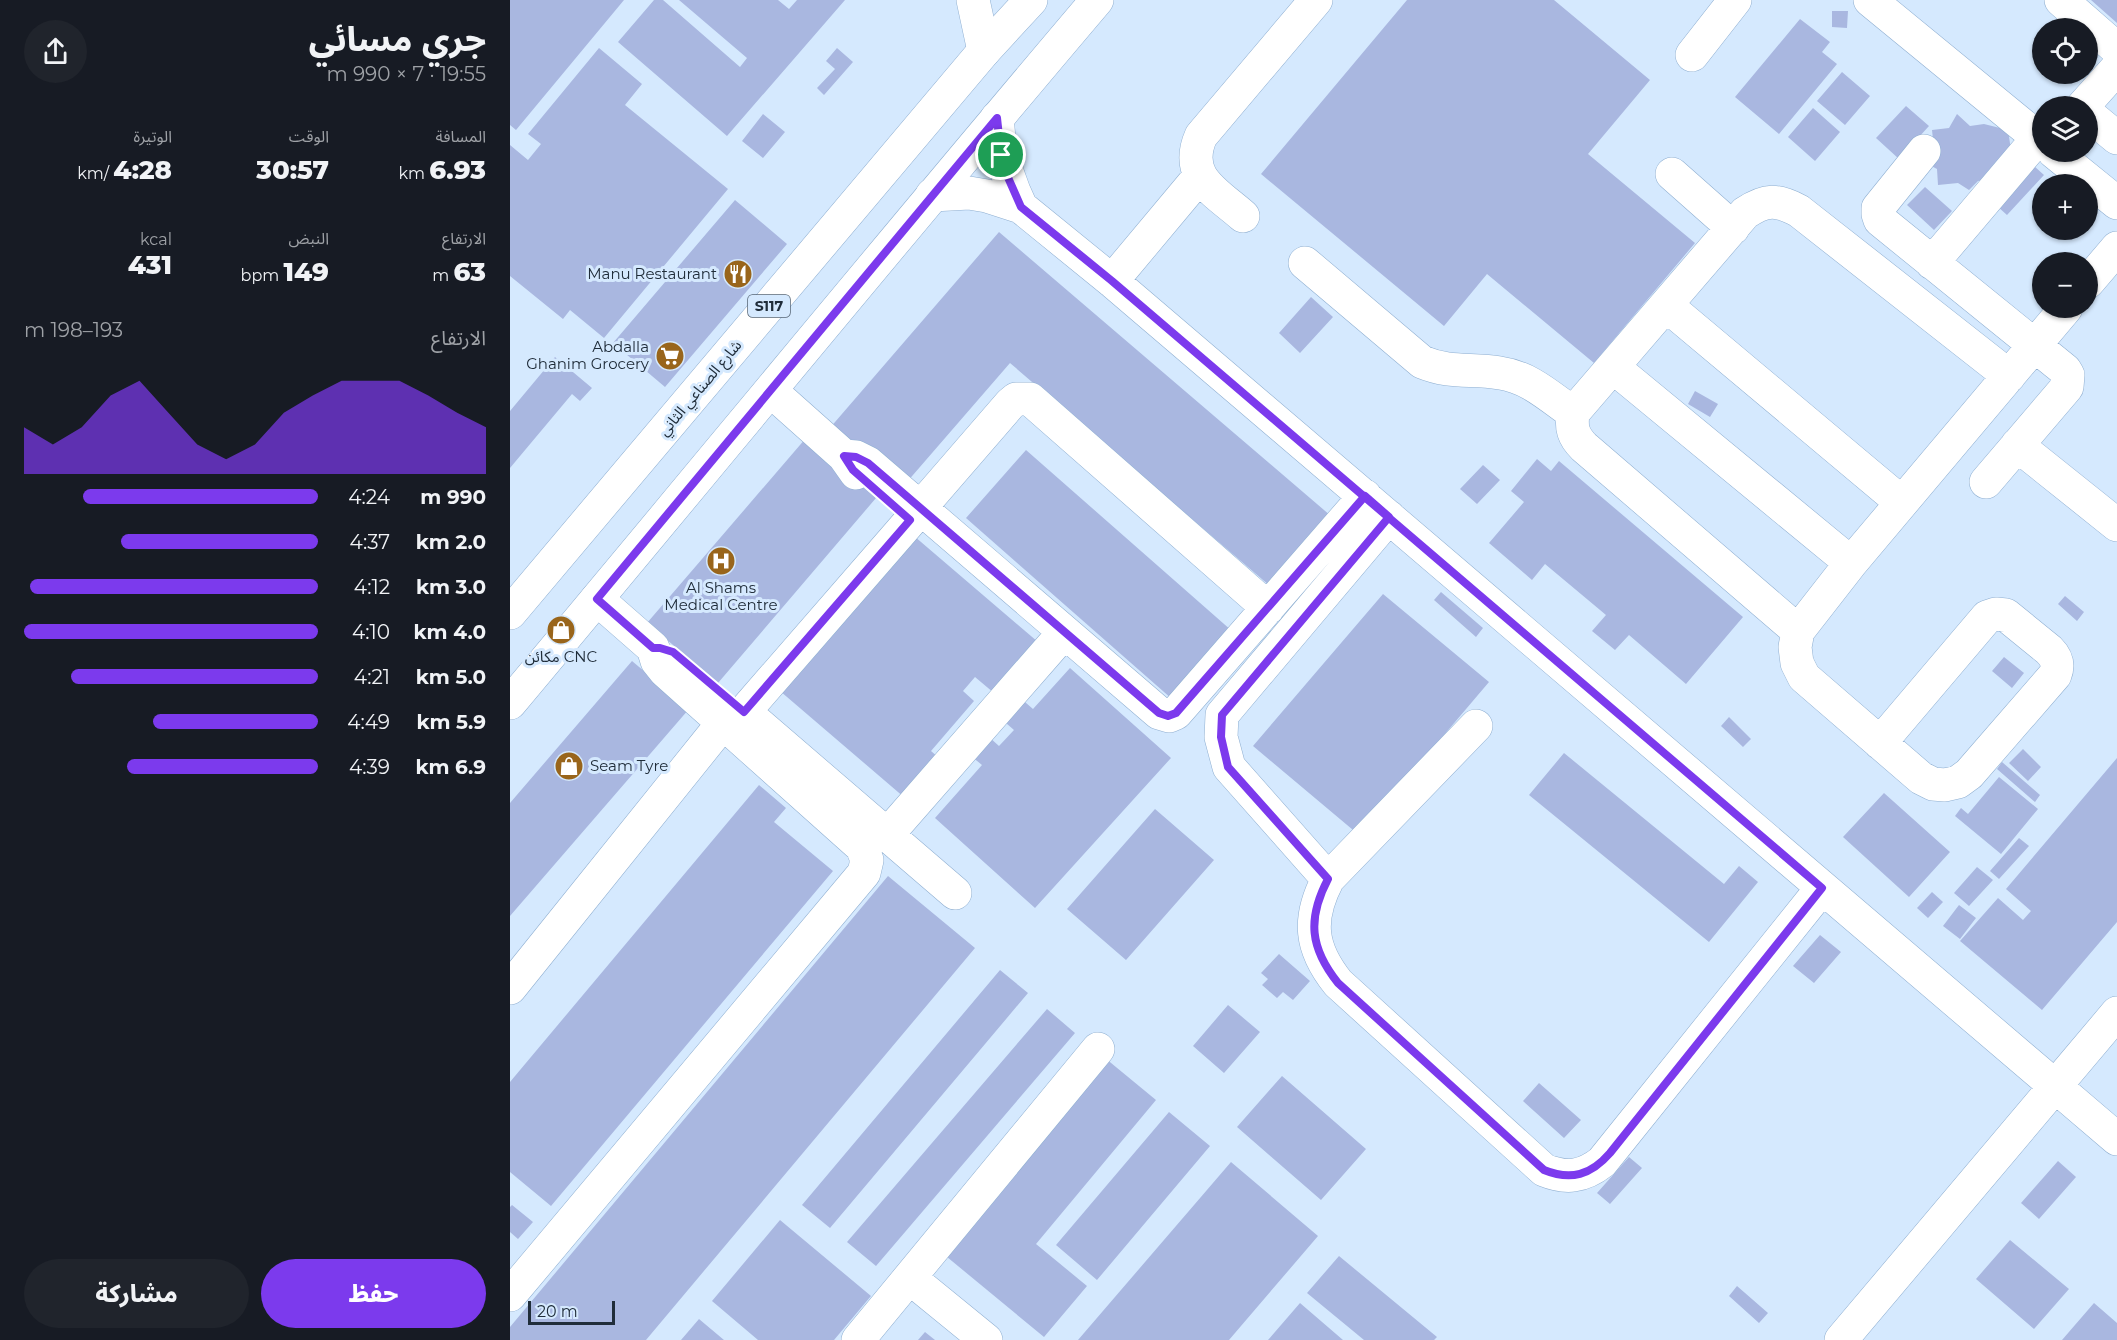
<!DOCTYPE html>
<html lang="ar">
<meta charset="utf-8">
<style>
:root{--surface:#171b24;--page:#20242c;--text:#f1f3f6;--muted:#9ea1a6;--accent:#7c3aed}
body{margin:0;font-family:Montserrat,"Noto Sans Arabic",sans-serif;background:var(--page);color:var(--text);direction:rtl;height:100vh;display:flex;flex-direction:column;font-size:22px;white-space:nowrap}
*{box-sizing:border-box;margin:0}
p{font-size:20px;color:var(--muted)}
.icon{flex:none;width:33px;height:33px;fill:none;stroke:currentColor;stroke-width:2;stroke-linecap:round;stroke-linejoin:round}
.map{position:relative;flex:1;overflow:hidden;direction:ltr}
.details{display:flex;flex-direction:column;background:var(--surface);width:510px}
.details>*{flex:none}
.tools{position:absolute;left:1522px;top:18px;display:grid;gap:12px}
.tools a{display:grid;place-items:center;width:66px;height:66px;border-radius:50%;background:var(--surface);box-shadow:0 2px 4px #0004;font-size:30px}
.scale{position:absolute;left:18px;bottom:15px;width:87px;box-sizing:border-box;padding-left:6px;border:3px solid #202d3a;border-top:0;font-size:16px;line-height:21px;white-space:nowrap;color:#202d3a;-webkit-text-stroke:4px #d5e9fe;paint-order:stroke}
.pin{position:absolute;display:grid;place-items:center;width:51px;height:51px;color:#fff;margin:-26px;border:3px solid #fff;border-radius:50%;box-shadow:0 2px 6px #0007}
.round{display:grid;place-items:center;flex:none;width:63px;height:63px;border-radius:32px;background:var(--page)}
.head{display:flex;align-items:center;justify-content:space-between;height:102px;padding:0 24px}
h1{font-size:33px;font-weight:800;line-height:45px}
.stats{display:grid;grid-template-columns:repeat(3,1fr);gap:9px;height:102px;padding:6px 24px}
.stats div{display:grid;align-content:center}
.stats b{font-size:26px;font-weight:800}
.stats small{font-size:16px;font-weight:400}
.stats p{font-size:16px}
.chart{height:168px;padding:12px 24px}
.chart p{display:flex;justify-content:space-between}
.chart svg{width:100%;height:108px;margin-top:6px;fill:var(--accent);opacity:.7}
.primary-button{display:flex;gap:12px;margin-top:auto;padding:12px 24px}
.primary-button a{flex:1;height:69px;border-radius:36px;background:var(--accent);color:#fff;font-size:24px;font-weight:800;line-height:69px;text-align:center}
.primary-button a+a{background:var(--page);color:var(--text)}
ul{padding:0 24px;list-style:none;font-size:20px}
li{display:grid;grid-template-columns:96px 72px 1fr;align-items:center;height:45px}
li i{height:15px;border-radius:8px;background:var(--accent)}
main{display:flex;flex:1;min-height:0}
.map>svg:first-child{display:block}
</style>
<main>
<div class="map">
<svg width="1607" height="1340" viewBox="0 0 1607 1340">
<rect width="100%" height="100%" fill="#d5e9fe"/>
<!-- building -->
<path fill="#a9b7e0" d="M0,0h114l-108,130 -6,-5z
M144,0h9l77,67 7,-9 -68,-58h99l11,9 8,-9h48l-118,136 -109,-94z
M897,0h147l96,80 -62,74 107,89 -101,120 -107,-89 -43,52 -183,-152z
M1581,0h26v23z
M1322,11h16l-1,17 -15,-1z
M1290,19l30,23 -8,10 15,12 -58,70 -44,-37z
M89,48l43,36 -17,21 103,84 -124,149 -34,-28 -7,9 -53,-43v-131l18,15 13,-16 -13,-10z
M327,48l16,14 -29,33 -7,-7 18,-19 -9,-8z
M1332,72l28,24 -25,29 -28,-24z
M1396,106l23,20 -30,33 -23,-21z
M1303,108l27,24 -25,29 -27,-24z
M253,114l22,18 -22,26 -21,-17z
M1447,114l13,12 14,-2 24,6 3,20 -20,29 -13,2 -9,9 -11,-7 -20,2 -1,-16 -15,-8 12,-12 -2,-19 17,-2z
M1524,166l10,9 -37,40 -10,-9z
M1415,187l27,24 -18,19 -27,-25z
M225,200l52,44 -122,143 -52,-44z
M489,232l332,284 -61,70 -260,-223 -110,127 -71,-61z
M801,297l22,20 -33,36 -21,-20z
M45,357l37,31 -12,13 -8,-7 -62,74v-57z
M1185,391l23,13 -8,13 -22,-13z
M296,438l70,60 -158,185 -71,-60z
M516,450l206,181 -60,68 -206,-181z
M1027,459l14,12 8,-10 184,156 -57,67 -57,-49 -14,15 -23,-19 14,-16 -61,-51 -13,16 -43,-37 35,-41 -13,-11z
M973,465l17,15 -23,24 -17,-15z
M404,536l124,106 -44,51 -19,-16 -12,14 11,10 -43,50 8,7 -34,40 -125,-107z
M931,592l42,36 -7,9 -42,-37z
M873,594l106,88 -130,153 -106,-89z
M1555,596l19,16 -7,9 -19,-17z
M1494,657l20,16 -12,15 -20,-17z
M122,661l57,48 -179,207v-113z
M560,668l101,90 -136,150 -100,-90 47,-53 -11,-9 18,-19 10,9 15,-16 -15,-13 19,-21 15,13z
M1219,717l22,22 -8,8 -22,-21z
M1513,749l18,18 -13,14 -19,-18z
M1054,753l160,131 15,-18 19,16 -49,60 -180,-147z
M1607,758v164l-75,88 -82,-69 38,-43 25,22 8,-9 -25,-22z
M1492,762l38,33 -5,7 -38,-33z
M1489,777l39,32 -37,45 -46,-38 6,-8 7,6z
M249,785l27,23 -12,14 59,49 -282,335 -41,-34v-90z
M1374,793l66,59 -41,45 -66,-60z
M645,809l59,51 -88,100 -59,-51z
M1509,838l10,8 -30,33 -9,-8z
M1467,867l16,13 -24,26 -15,-13z
M378,876l87,72 -329,392h-136v-13z
M1422,892l11,10 -15,16 -11,-10z
M1449,905l17,13 -16,21 -17,-13z
M1310,935l21,17 -27,31 -21,-17z
M769,954l31,27 -17,19 -10,-8 -6,6 -15,-13 6,-6 -7,-6z
M490,970l28,23 -198,235 -28,-23z
M718,1005l32,27 -36,41 -31,-27z
M537,1009l28,24 -199,233 -29,-24z
M595,1058l51,42 -120,144 51,42 -43,51 -103,-85z
M772,1076l84,73 -45,51 -84,-73z
M1029,1083l42,37 -17,18 -41,-37z
M659,1112l41,34 -113,134 -41,-35z
M1119,1157l13,11 -32,36 -13,-11z
M1548,1161l18,16 -37,42 -18,-16z
M721,1162l87,74 -89,104h-151z
M2,1205l21,17 -15,17 -8,-7v-25z
M270,1220l91,76 -37,44h-76l-46,-39z
M1500,1240l59,49 -35,40 -58,-50z
M829,1256l98,81 -3,3h-70l-57,-47z
M1227,1286l31,27 -9,10 -30,-27z
M790,1303l43,37h-75z
M1584,1303l23,20v17h-55z
M189,1319l25,21h-43z
M415,1332l10,8h-17z"/>
<g fill="none" stroke-linecap="round" stroke-linejoin="round">
<!-- minor casing -->
<g stroke="#8fafd1" stroke-width="34">
<path id="minor" d="M463,0l11,51
M1360,0l173,142
M1551,0l56,49
M1182,55l43,-55
M1573,106l34,-38
M1578,114l29,24
M487,118c2,32 10,60 24,89
M1414,151l-46,57v6l2,6 185,150 3,5 -1,12 -81,95
M1544,152l63,51
M1162,174l61,54
M422,195l37,-2 18,3 34,11 91,74 1005,858
M733,216c-27,-24 -60,-39 -42,-80l115,-136
M795,263l117,99c29,12 49,6 78,11 29,4 50,24 73,40
M1422,263l106,-125
M602,281l87,-104
M1578,282l29,-34
M1156,305l235,197
M1103,367l238,196
M261,391l73,65 12,17
M1507,445l100,80
M334,456l12,1 12,6 291,250 10,3 7,-3 189,-217
M410,508l90,-104 6,-5h14l238,209
M1288,631l-214,-184c-11,-11 -13,-19 -11,-34l172,-200c21,-14 32,-14 54,-2l210,165
M234,712l167,-192
M238,715l207,178
M966,726l-148,153c-21,40 -18,69 10,104l206,187c22,9 39,7 58,-8l220,-274
M1370,743l107,-126 9,-3 10,1 43,35c8,8 10,15 6,25l-86,99 -11,8 -13,3 -12,-1 -12,-6 -117,-101 -7,-14 -2,-16 3,-16 53,-68 215,-255
M377,835l167,-191
M818,879l-99,-112 -8,-30 1,-22 167,-198
M0,988l213,-265
M400,1278l76,62
M0,1295l354,-422 3,-13 -5,-13 -197,-176 -8,-10 -4,-13 -56,-49
M348,1340l240,-291
M1331,1340l276,-327"/>
</g>
<!-- major casing -->
<g stroke="#8fafd1" stroke-width="34">
<path id="major" d="M0,613l474,-562 47,-51
M0,703c196,-234 389,-470 587,-703"/>
</g>
<!-- minor -->
<use href="#minor" stroke="#fff" stroke-width="33"/>
<!-- major -->
<use href="#major" stroke="#fff" stroke-width="33"/>
</g>
<g fill="none" stroke-linecap="round" stroke-linejoin="round">
<!-- route casing -->
<g stroke="#fff" stroke-width="12">
<path id="route" d="M491,155l-4,-37 -400,481 56,49h7l13,4 71,60 166,-192 -57,-50 -9,-14 12,1 12,6 291,250 9,3 8,-3 189,-217 24,21 -167,198 -1,22 7,30 100,112c-21,40 -18,69 10,104l206,187c27,11 47,5 66,-17l212,-265 -710,-607 -91,-74 -15,-34 -5,-18"/>
</g>
<!-- route -->
<use href="#route" stroke="#7c3aed" stroke-width="8"/>
</g>
<!-- icons -->
<defs>
<g id="restaurant-disc" transform="scale(1.5)"><circle r="9.5" fill="#99651b" stroke="#d5e9fe"/><path d="M-5-6h1v4h1v-4h1v4h1v-4h1v5L-1.5 .5V6h-2V.5L-5-1ZM5-6V6H3V1.5H1.5Q1.5-4 5-6Z" fill="#fff"/></g>
<g id="supermarket-disc" transform="scale(1.5)"><circle r="9.5" fill="#99651b" stroke="#d5e9fe"/><path d="M-6-5.5h2.5l.6 2H6L4.5 2H-2.5L-4.4-4H-6ZM-1.5 3.2a1.3 1.3 0 1 0 .1 0ZM3 3.2a1.3 1.3 0 1 0 .1 0Z" fill="#fff"/></g>
<g id="hospital-disc" transform="scale(1.5)"><circle r="9.5" fill="#99651b" stroke="#d5e9fe"/><path d="M-5-5h3v3.5h4V-5h3V5h-3V1.5h-4V5h-3Z" fill="#fff"/></g>
<g id="shop-disc" transform="scale(1.5)"><circle r="9.5" fill="#99651b" stroke="#d5e9fe"/><path d="M-5-2.5h2.3a2.7 3.5 0 0 1 5.4 0H5L5.5 6h-11ZM-1.5-2.5h3a1.5 2.3 0 0 0-3 0Z" fill="#fff"/></g>
</defs>
<g fill-rule="evenodd">
<use href="#restaurant-disc" x="228" y="274"/>
<use href="#supermarket-disc" x="160" y="356"/>
<use href="#hospital-disc" x="211" y="561"/>
<use href="#shop-disc" x="51" y="630"/>
<use href="#shop-disc" x="59" y="766"/>
</g>
<g text-anchor="middle" stroke-width="6" stroke-linejoin="round" paint-order="stroke">
<!-- shield labels -->
<rect fill="#d5e9fe" stroke="#566575" stroke-width="1.5" x="238" y="295" width="42" height="22" rx="4.5"/>
<g font-size="14" font-weight="bold" fill="#202d3a">
<text x="259" y="311">S117</text>
</g>
<!-- poi labels -->
<g font-size="15" fill="#202d3a" stroke="#d5e9fe" text-anchor="end">
<text x="207" y="279">Manu Restaurant</text>
<text x="139" y="352">Abdalla<tspan x="139" dy="17">Ghanim Grocery</tspan></text>
<text x="211" y="593" text-anchor="middle">Al Shams<tspan x="211" dy="17">Medical Centre</tspan></text>
<text x="51" y="662" text-anchor="middle">مكائن CNC</text>
<text x="80" y="771" text-anchor="start">Seam Tyre</text>
</g>
<!-- street labels -->
<g font-size="15" fill="#202d3a" stroke="#d5e9fe">
<text transform="translate(190 388) rotate(-50)" y="5">شارع الصناعي الثاني</text>
</g>
</g>
</svg>
<div class="tools">
<a><svg class="icon" aria-label="locate" viewBox="0 0 24 24"><circle cx="12" cy="12" r="6"/><path d="M12 2v4M12 18v4M2 12h4M18 12h4"/></svg></a>
<a><svg class="icon" aria-label="layers" viewBox="0 0 24 24"><path d="M12 4l9 5-9 5-9-5zM3 14l9 5 9-5"/></svg></a>
<a>+</a>
<a>−</a>
</div>
<div class="scale">20 m</div>
<div class="pin" style="left:491px;top:155px;background:#1e9e55"><svg class="icon" aria-label="arrive" viewBox="0 0 24 24"><path d="M6 21V4h12l-3 4 3 4H6"/></svg></div>
</div>
<section class="details">
<div class="head"><div><h1>جري مسائي</h1><p>19:55 · 7 × 990 m</p></div><a class="round"><svg class="icon" aria-label="share" viewBox="0 0 24 24"><path d="M12 15V3M7 8l5-5 5 5M5 13v7h14v-7"/></svg></a></div>
<div class="stats">
<div><p>المسافة</p><b>6.93<small> km</small></b></div>
<div><p>الوقت</p><b>30:57</b></div>
<div><p>الوتيرة</p><b>4:28<small> /km</small></b></div>
</div>
<div class="stats">
<div><p>الارتفاع</p><b>63<small> m</small></b></div>
<div><p>النبض</p><b>149<small> bpm</small></b></div>
<div><p>kcal</p><b>431</b></div>
</div>
<div class="chart"><p><span>الارتفاع</span>193–198 m</p>
<svg viewBox="0 0 160 44" preserveAspectRatio="none"><path d="M0 44V25L10 32L20 25L30 12L40 6L50 19L60 32L70 38L80 32L90 19L100 12L110 6L120 6L130 6L140 12L150 19L160 25V44z"/></svg>
</div>
<ul>
<li><b>990 m</b>4:24<i style="width:80%"></i></li>
<li><b>2.0 km</b>4:37<i style="width:67%"></i></li>
<li><b>3.0 km</b>4:12<i style="width:98%"></i></li>
<li><b>4.0 km</b>4:10<i style="width:100%"></i></li>
<li><b>5.0 km</b>4:21<i style="width:84%"></i></li>
<li><b>5.9 km</b>4:49<i style="width:56%"></i></li>
<li><b>6.9 km</b>4:39<i style="width:65%"></i></li>
</ul>
<div class="primary-button"><a>حفظ</a><a>مشاركة</a></div>
</section>
</main>
